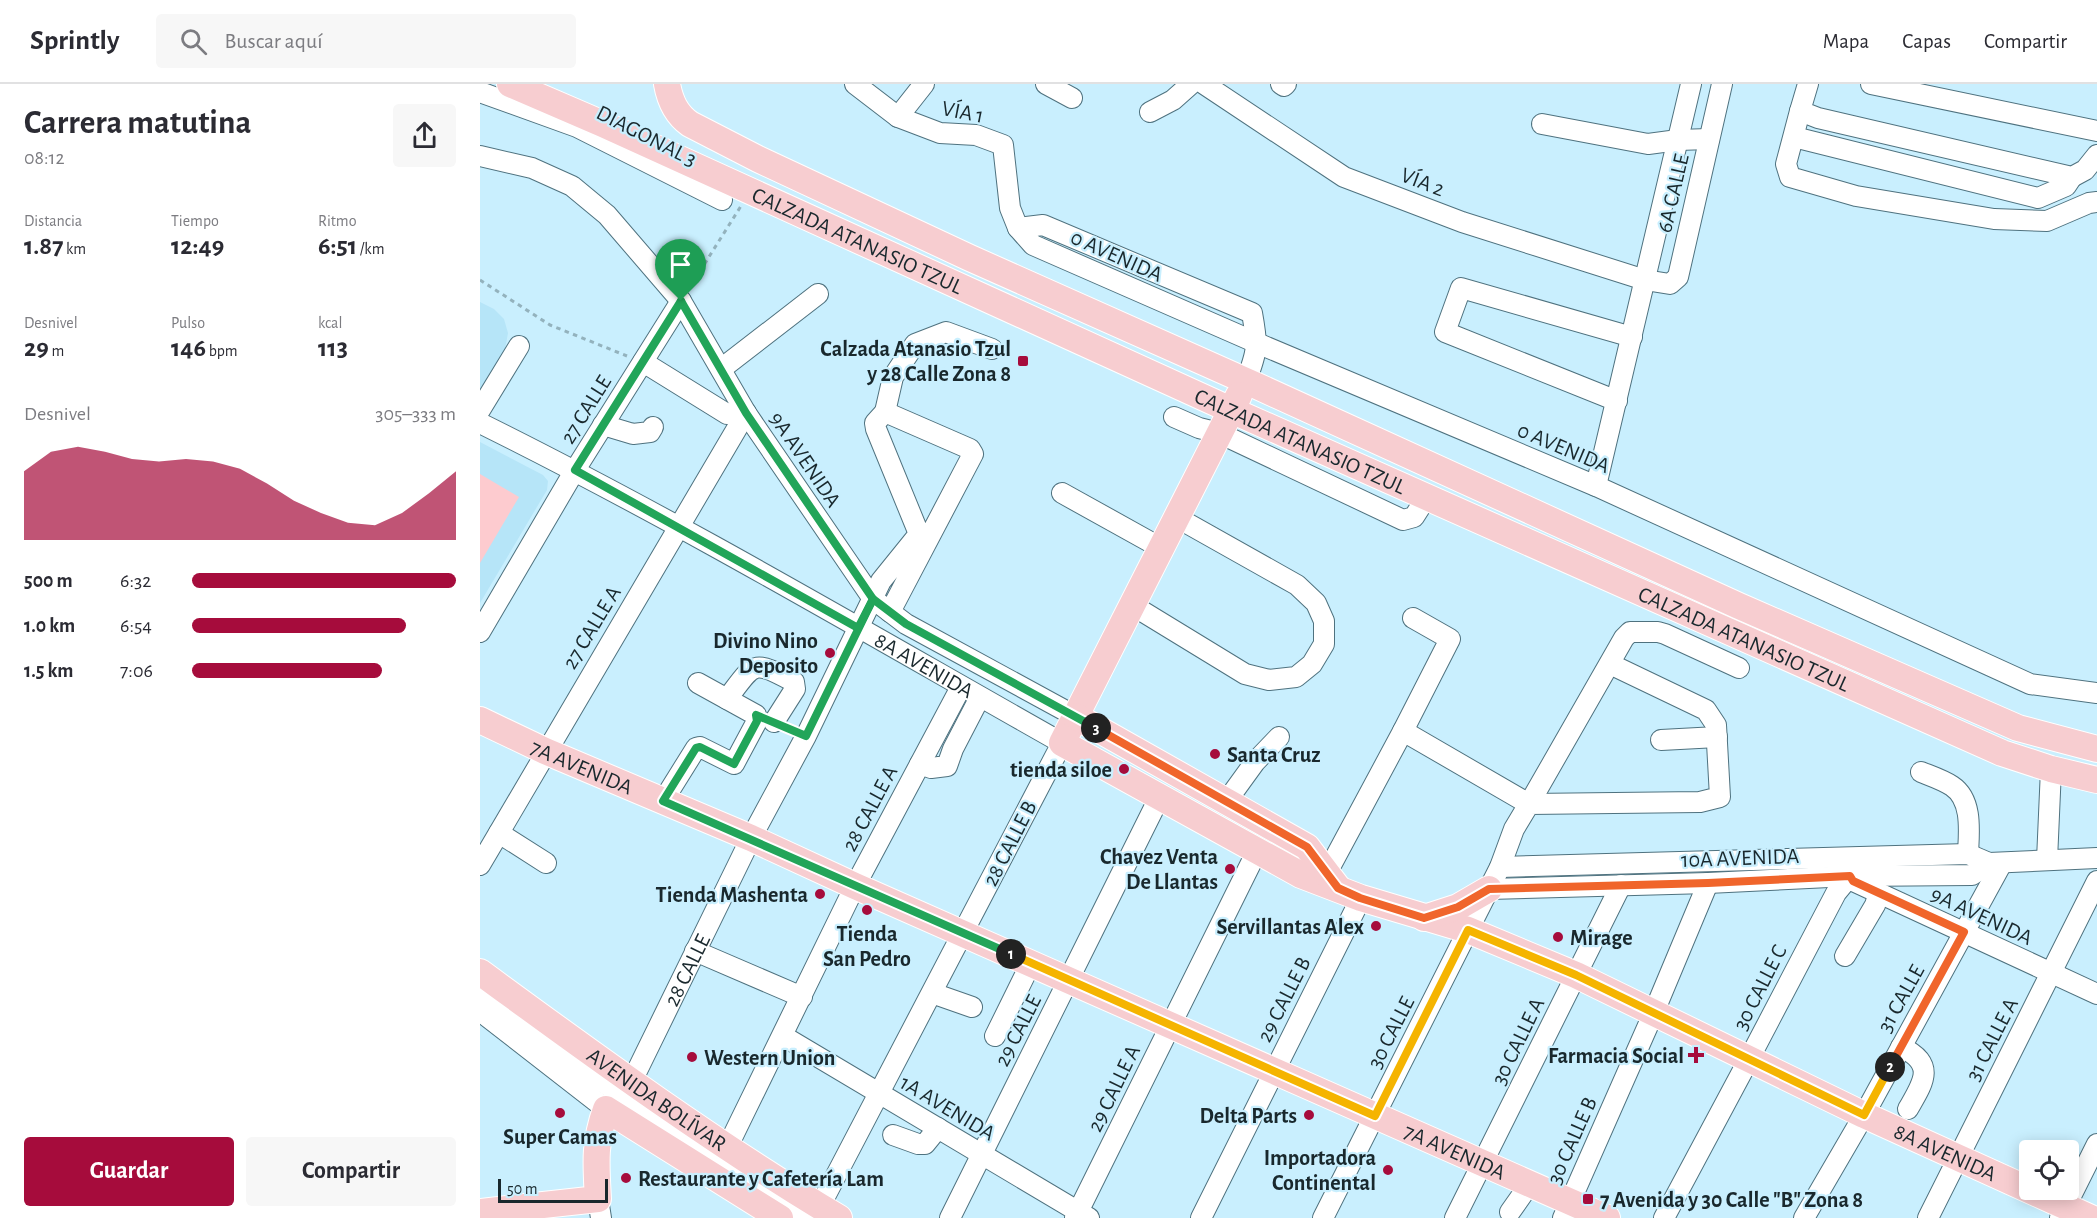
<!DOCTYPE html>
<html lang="es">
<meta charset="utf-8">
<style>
:root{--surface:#fff;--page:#f7f7f7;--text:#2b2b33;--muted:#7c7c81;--line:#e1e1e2;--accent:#a60c3c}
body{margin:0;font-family:"Alegreya Sans",sans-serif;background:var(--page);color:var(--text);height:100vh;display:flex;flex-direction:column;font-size:22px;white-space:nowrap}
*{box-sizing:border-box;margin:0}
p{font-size:20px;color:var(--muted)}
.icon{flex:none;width:33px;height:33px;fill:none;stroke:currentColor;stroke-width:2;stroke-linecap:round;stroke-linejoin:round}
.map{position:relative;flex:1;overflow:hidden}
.sheet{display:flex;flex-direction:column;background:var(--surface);width:480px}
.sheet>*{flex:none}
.fabs{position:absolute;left:1539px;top:1056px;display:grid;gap:12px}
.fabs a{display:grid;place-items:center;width:60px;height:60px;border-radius:6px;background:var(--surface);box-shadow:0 3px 15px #0003;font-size:30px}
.scale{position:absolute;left:18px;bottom:15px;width:110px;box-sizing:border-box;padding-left:6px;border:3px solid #19282d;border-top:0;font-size:16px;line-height:21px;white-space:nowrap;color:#19282d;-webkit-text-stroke:4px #c9effe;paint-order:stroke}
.pin{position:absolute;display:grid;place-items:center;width:51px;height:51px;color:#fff;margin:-62px -26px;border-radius:50% 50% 50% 0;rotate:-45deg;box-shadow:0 0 6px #0007}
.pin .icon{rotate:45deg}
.km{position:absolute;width:30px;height:30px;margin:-15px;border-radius:50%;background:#222;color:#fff;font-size:16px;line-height:30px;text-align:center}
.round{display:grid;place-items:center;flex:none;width:63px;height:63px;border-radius:6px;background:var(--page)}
.head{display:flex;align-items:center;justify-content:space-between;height:102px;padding:0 24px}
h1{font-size:33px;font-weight:700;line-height:45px}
.metrics{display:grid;grid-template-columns:repeat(3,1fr);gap:9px;height:102px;padding:6px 24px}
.metrics div{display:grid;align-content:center}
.metrics b{font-size:26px;font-weight:700}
.metrics small{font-size:16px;font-weight:400}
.metrics p{font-size:16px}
.chart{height:168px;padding:12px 24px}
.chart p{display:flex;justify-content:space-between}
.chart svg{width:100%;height:108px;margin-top:6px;fill:var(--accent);opacity:.7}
.action{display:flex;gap:12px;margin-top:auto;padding:12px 24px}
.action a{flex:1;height:69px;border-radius:6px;background:var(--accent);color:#fff;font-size:24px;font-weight:700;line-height:69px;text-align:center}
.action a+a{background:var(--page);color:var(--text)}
ul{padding:0 24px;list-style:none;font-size:20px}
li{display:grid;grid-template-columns:96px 72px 1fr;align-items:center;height:45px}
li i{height:15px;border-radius:8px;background:var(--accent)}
header{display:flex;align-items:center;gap:36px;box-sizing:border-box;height:84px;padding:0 30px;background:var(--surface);border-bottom:2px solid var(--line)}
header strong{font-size:28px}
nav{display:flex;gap:33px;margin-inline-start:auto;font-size:21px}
.search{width:420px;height:54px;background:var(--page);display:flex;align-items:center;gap:15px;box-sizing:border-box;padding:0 21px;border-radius:6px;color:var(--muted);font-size:22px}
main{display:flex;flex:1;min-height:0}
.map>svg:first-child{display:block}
</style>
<header>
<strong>Sprintly</strong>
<div class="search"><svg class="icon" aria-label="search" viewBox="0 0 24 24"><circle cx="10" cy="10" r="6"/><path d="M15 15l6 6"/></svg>Buscar aquí</div>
<nav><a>Mapa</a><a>Capas</a><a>Compartir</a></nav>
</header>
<main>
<section class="sheet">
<div class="head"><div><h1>Carrera matutina</h1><p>08:12</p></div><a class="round"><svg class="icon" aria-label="share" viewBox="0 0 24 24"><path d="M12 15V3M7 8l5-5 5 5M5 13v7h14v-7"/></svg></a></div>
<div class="metrics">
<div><p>Distancia</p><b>1.87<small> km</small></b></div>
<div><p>Tiempo</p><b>12:49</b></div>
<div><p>Ritmo</p><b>6:51<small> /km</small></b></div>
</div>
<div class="metrics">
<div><p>Desnivel</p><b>29<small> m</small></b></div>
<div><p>Pulso</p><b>146<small> bpm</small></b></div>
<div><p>kcal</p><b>113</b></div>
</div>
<div class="chart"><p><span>Desnivel</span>305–333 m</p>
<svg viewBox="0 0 160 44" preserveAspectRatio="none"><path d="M0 44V16L10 8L20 6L30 8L40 11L50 12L60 11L70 12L80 15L90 21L100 28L110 33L120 37L130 38L140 33L150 25L160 16V44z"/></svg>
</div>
<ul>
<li><b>500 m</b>6:32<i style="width:100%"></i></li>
<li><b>1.0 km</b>6:54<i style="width:81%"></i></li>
<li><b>1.5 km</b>7:06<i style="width:72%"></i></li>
</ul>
<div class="action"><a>Guardar</a><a>Compartir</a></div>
</section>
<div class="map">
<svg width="1617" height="1134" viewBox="0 0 1617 1134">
<rect width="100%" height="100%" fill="#c9effe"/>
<!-- built -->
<path fill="#b6e5f8" d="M0,218l14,7 10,10 4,14 -4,22 -24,37z
M0,358l63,33 5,6 -1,9 -67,113z"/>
<!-- green -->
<path fill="#fdcbcf" d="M0,390l39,23 -39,66z"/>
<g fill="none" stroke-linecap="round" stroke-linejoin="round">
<!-- minor casing -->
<g stroke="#4f727f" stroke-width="22">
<g id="minor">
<path d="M375,0l43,33 42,16 36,2 27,10 7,63 8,20 15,17 224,98 339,143 434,198 67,9"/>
<path d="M566,0l26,14"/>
<path d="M724,0l140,93 118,45 183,58 25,4 8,-7 44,-193"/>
<path d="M801,0l3,2 2,-2"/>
<path d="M1328,0l-8,27 18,7 254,59 13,-7 12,-15"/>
<path d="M1391,0l226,47"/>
<path d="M0,8l97,35 145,73"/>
<path d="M1320,27l-14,53 4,13 66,19 138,23 53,2 42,-18 8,-1"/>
<path d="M670,28l23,-12 18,-16"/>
<path d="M418,33l26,-33"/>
<path d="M1062,40l106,20 30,-4 31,-1"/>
<path d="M1314,53l244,61 28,-12 6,-9"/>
<path d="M0,72l52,12 40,18 35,29 74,86 65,112 127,186 33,25 169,92"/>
<path d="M538,144l25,-3 209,88c6,33 6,37 -6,68"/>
<path d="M163,278l84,52 19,-1"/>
<path d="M241,285l97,-75"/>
<path d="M1137,317l-172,-69 16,-44 171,49"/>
<path d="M0,326l39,-64"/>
<path d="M405,328l8,-35 22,-33 31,-12 46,17"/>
<path d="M694,333l25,11 20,5 184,87 11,-3 12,-19"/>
<path id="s1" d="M0,339c198,98 389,211 582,320l-242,463"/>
<path d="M123,341l30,9 17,-2 3,-5"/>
<path d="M1116,402l95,-402"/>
<path d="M582,409l99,55"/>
<path d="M652,521l113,69 24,6 27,-3 16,-13 12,-20v-23l-8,-18 -19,-18 -121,-68"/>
<path d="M0,548l95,-162 106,-169"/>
<path d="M247,615c28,-37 25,-40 67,-17l1,7 -21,33"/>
<path d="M923,647l126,73 95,-166 6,-6h28l7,2 74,34"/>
<path d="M1181,656l56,-3"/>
<path d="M440,680l11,4 16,-2 6,-17 27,-52"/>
<path d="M1441,688c10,4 22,8 31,14 21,14 17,46 16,68"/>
<path d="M183,717l33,-53 4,-1 34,17 23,-43 -1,-6 -58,-32"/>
<path d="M746,718l29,-40 24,-25"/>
<path d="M19,749l47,30"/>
<path d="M1567,776l4,-91"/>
<path d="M0,781l266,-452"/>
<path d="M1020,783l468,-13 21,9 108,-5"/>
<path d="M842,798l81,-151 47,-92 -37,-21"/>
<path d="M1009,805l219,-6 142,-7 122,-1 17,-12"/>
<path d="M215,867l107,46"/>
<path d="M1365,872l30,-51 4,-12"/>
<path d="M0,909l135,98 194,127"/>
<path d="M452,909l40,14"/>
<path d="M0,927l126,98"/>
<path d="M303,952l306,182"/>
<path d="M515,952l36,-73"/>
<path d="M1421,963c36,17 22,36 7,62"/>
<path id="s2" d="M151,999l120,-245 55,-102 75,-155 38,-47 -43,-105 -1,-6 10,-11 85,37 3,5 -83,158"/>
<path d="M413,1051l25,9h7l13,-16"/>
<path d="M247,1064l128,-262 106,-199"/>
<path d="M118,1115l3,19"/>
<path d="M1030,1128l12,-17 4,-11"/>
<path d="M470,1134l209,-420"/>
<path d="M595,1134l182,-367"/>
<path d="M721,1134l160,-320"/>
<path d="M843,1134l177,-351 14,-38 15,-25 171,-2 20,-5 -4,-72 -10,-15 -96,-46"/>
<path d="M975,1134l166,-333"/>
<path d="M1083,1134l91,-206 54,-129"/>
<path d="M1184,1134l85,-159 87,-166 14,-17 3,5 244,113"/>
<path d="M1324,1134l60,-103 138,-252"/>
<path d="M1448,1134l169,-337"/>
<path d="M1580,1134l37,-74"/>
</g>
</g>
<!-- major casing -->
<g stroke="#fff" stroke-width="28">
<g id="major">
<path id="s3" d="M30,0l93,40 628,286 771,343 49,16 46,11"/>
<path d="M187,0c3,17 9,30 23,40l68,35 212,99 276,123 493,225 279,122 79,21"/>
<path id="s4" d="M759,311l-177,348 239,132 60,23 107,32 108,45 288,140 227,103"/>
<path d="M595,632l232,131 31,41"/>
<path id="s5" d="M0,636l65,31 206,87 104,48 752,332"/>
<path d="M944,834l34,-11 31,-18"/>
<path id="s6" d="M0,888c117,86 234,171 359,246"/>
<path d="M0,1128l118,-13c-2,-35 -4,-56 8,-90l174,109"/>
</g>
</g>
<!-- path -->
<path stroke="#93b2bd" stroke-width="3" stroke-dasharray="4.5 4.5" stroke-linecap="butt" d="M0,196l70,45 77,31
M210,203l51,-81"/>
<!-- minor -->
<use href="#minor" stroke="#fff" stroke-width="20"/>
<!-- major -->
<use href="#major" stroke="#f7cdd0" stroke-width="26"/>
</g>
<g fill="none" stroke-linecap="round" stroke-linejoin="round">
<!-- split-1 casing -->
<g stroke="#fff" stroke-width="12">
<path id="split-1" d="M201,217l65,112 127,186 -67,137 -50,-21 1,6 -23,43 -34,-17 -4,1 -33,53 348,153"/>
</g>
<!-- split-2 casing -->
<g stroke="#fff" stroke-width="12">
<path id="split-2" d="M531,870l364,162 93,-186 108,45 288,140 26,-48"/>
</g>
<!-- split-3 casing -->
<g stroke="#fff" stroke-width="12">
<path id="split-3" d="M616,644l211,119 31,41 22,10 64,20 34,-11 31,-18 219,-6 142,-7 3,5 111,51 -74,135"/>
</g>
<!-- split-4 casing -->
<g stroke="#fff" stroke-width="12">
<path id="split-4" d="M201,217l-106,169 283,158 15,-29 33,25 190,104"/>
</g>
<!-- split-1 -->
<use href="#split-1" stroke="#22a559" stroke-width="8"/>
<!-- split-2 -->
<use href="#split-2" stroke="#f5b400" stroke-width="8"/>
<!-- split-3 -->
<use href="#split-3" stroke="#f0652b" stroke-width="8"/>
<!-- split-4 -->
<use href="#split-4" stroke="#22a559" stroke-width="8"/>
</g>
<!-- markers -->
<g fill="#a60c3c" stroke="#c9effe" stroke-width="2">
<rect x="537" y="271" width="12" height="12" rx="3"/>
<circle cx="350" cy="569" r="6"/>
<circle cx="735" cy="670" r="6"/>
<circle cx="644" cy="685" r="6"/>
<circle cx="750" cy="785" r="6"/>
<circle cx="340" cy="810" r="6"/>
<circle cx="387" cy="826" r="6"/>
<circle cx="896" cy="842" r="6"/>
<circle cx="1078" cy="853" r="6"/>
<path d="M1213 962h6v6h6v6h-6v6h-6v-6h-6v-6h6z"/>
<circle cx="212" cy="973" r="6"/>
<circle cx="80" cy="1029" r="6"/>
<circle cx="829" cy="1031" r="6"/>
<circle cx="908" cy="1086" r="6"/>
<circle cx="146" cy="1094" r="6"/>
<rect x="1102" y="1109" width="12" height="12" rx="3"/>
</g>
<g text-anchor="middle" stroke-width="4.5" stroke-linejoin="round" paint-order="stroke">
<!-- street labels -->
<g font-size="22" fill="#19282d" stroke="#c9effe">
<text transform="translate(483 27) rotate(11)" y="8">VÍA 1</text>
<text transform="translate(167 51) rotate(27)" y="8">DIAGONAL 3</text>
<text transform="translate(943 97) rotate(21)" y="8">VÍA 2</text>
<text transform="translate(1192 109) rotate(-77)" y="8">6A CALLE</text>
<text dy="8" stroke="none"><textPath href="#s3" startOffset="381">CALZADA ATANASIO TZUL</textPath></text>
<text transform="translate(637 171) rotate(24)" y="8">0 AVENIDA</text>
<text transform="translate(105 325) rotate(-58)" y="8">27 CALLE</text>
<text dy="8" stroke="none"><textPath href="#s3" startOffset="867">CALZADA ATANASIO TZUL</textPath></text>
<text transform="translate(1084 363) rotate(23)" y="8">0 AVENIDA</text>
<text transform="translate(326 375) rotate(56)" y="8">9A AVENIDA</text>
<text transform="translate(111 543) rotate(-59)" y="8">27 CALLE A</text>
<text dy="8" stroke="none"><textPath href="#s3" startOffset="1353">CALZADA ATANASIO TZUL</textPath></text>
<text dy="8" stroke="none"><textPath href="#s1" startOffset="506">8A AVENIDA</textPath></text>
<text dy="8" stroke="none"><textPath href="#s5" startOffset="112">7A AVENIDA</textPath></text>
<text transform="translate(389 724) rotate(-62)" y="8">28 CALLE A</text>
<text transform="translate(529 759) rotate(-63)" y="8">28 CALLE B</text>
<text transform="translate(1260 773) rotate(-2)" y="8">10A AVENIDA</text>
<text transform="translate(1502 831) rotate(25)" y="8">9A AVENIDA</text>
<text dy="8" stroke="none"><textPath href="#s2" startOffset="126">28 CALLE</textPath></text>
<text transform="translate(1279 903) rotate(-63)" y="8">30 CALLE C</text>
<text transform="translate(1420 914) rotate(-61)" y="8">31 CALLE</text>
<text transform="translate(803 915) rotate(-63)" y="8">29 CALLE B</text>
<text transform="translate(537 946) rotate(-63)" y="8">29 CALLE</text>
<text transform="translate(910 948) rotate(-63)" y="8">30 CALLE</text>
<text transform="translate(1511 955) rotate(-63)" y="8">31 CALLE A</text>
<text transform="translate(1037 957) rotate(-64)" y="8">30 CALLE A</text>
<text transform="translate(633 1004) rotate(-64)" y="8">29 CALLE A</text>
<text dy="8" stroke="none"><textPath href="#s6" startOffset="218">AVENIDA BOLÍVAR</textPath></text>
<text transform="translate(468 1023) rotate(31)" y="8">1A AVENIDA</text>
<text transform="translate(1091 1056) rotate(-66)" y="8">30 CALLE B</text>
<text dy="8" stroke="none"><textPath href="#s5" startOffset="1066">7A AVENIDA</textPath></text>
<text dy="8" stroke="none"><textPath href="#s4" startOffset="1366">8A AVENIDA</textPath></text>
</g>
<!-- poi labels -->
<g font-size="22" font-weight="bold" fill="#19282d" stroke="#c9effe" text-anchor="end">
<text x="531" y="272">Calzada Atanasio Tzul<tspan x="531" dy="25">y 28 Calle Zona 8</tspan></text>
<text x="338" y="564">Divino Nino<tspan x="338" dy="25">Deposito</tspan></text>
<text x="747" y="678" text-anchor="start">Santa Cruz</text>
<text x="632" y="693">tienda siloe</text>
<text x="738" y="780">Chavez Venta<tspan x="738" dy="25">De Llantas</tspan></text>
<text x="328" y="818">Tienda Mashenta</text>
<text x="884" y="850">Servillantas Alex</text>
<text x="387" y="857" text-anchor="middle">Tienda<tspan x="387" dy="25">San Pedro</tspan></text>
<text x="1090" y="861" text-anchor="start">Mirage</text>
<text x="1204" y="979">Farmacia Social</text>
<text x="224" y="981" text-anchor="start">Western Union</text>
<text x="817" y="1039">Delta Parts</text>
<text x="80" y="1060" text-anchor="middle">Super Camas</text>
<text x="896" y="1081">Importadora<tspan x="896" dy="25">Continental</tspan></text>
<text x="158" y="1102" text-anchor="start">Restaurante y Cafetería Lam</text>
<text x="1120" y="1123" text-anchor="start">7 Avenida y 30 Calle "B" Zona 8</text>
</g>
</g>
</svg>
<div class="fabs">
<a><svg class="icon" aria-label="locate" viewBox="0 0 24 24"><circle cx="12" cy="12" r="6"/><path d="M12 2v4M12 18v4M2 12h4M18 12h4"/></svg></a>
</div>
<div class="scale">50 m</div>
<div class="pin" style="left:201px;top:217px;background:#1e9e55"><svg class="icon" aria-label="arrive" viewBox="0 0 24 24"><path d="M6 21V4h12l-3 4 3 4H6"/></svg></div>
<b class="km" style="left:531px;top:870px">1</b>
<b class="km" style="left:1410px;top:983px">2</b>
<b class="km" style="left:616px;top:644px">3</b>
</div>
</main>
